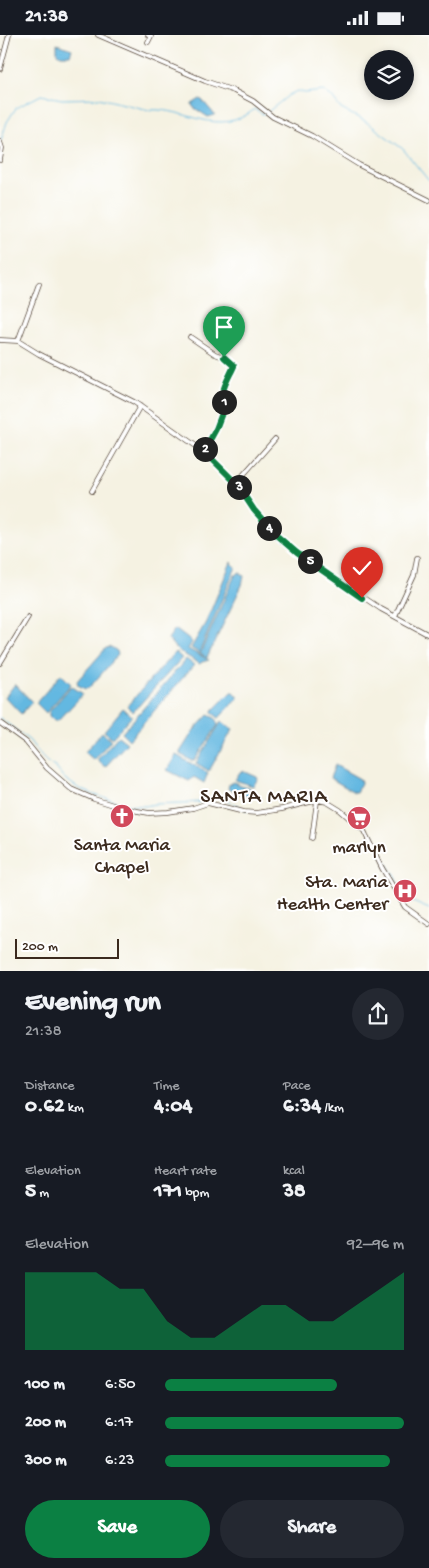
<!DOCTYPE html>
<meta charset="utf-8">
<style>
:root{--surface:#171b24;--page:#242831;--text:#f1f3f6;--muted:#9ea1a6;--accent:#0b8043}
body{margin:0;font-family:"Gochi Hand",sans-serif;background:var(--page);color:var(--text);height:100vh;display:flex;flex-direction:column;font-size:19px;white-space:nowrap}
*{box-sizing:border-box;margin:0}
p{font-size:16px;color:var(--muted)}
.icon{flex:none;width:28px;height:28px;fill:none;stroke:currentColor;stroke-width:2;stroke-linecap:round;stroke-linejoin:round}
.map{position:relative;height:936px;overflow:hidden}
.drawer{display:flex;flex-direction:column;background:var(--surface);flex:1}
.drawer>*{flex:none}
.tools{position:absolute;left:364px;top:15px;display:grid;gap:10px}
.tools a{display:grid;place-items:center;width:50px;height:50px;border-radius:50%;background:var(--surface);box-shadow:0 2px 8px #0003;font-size:25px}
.scale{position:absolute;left:15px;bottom:12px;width:104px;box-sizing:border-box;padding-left:5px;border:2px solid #3b2a1e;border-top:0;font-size:14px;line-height:18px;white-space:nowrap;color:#3b2a1e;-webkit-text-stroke:4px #fff;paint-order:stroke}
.pin{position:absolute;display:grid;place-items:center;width:42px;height:42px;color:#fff;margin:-51px -21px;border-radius:50% 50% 50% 0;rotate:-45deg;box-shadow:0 0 5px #0007}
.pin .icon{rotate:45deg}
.km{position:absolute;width:25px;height:25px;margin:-12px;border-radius:50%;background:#222;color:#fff;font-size:14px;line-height:25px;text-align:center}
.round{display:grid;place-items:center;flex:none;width:52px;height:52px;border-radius:26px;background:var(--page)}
.head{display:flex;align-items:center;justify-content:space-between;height:85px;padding:0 25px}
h1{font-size:28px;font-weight:700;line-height:38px}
.stats{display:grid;grid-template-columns:repeat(3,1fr);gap:8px;height:85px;padding:5px 25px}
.stats div{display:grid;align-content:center}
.stats b{font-size:21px;font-weight:700}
.stats small{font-size:14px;font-weight:400}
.stats p{font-size:14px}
.chart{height:140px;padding:10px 25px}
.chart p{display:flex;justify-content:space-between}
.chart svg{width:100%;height:90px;margin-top:5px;fill:var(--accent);opacity:.7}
.primary-button{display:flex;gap:10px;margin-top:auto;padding:10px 25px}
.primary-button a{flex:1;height:58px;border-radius:30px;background:var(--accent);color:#fff;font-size:20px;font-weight:700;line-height:58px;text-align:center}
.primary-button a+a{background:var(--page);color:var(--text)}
ul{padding:0 25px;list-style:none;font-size:16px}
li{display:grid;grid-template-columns:80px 60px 1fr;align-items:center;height:38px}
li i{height:12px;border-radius:6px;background:var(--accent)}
.status{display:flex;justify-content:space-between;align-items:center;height:35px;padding:0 25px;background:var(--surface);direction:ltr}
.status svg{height:14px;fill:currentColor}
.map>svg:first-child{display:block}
</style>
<div class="status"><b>21:38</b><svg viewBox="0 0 49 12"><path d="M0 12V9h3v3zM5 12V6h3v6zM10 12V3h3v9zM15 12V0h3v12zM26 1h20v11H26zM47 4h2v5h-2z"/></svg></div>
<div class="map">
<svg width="429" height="936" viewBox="0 0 429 936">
<rect width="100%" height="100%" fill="#fff"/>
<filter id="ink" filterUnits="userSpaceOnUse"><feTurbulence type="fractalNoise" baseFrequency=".02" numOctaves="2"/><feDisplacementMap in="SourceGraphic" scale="10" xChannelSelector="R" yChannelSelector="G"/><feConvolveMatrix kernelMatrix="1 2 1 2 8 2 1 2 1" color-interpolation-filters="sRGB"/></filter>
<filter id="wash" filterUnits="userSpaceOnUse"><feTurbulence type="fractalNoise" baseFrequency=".0096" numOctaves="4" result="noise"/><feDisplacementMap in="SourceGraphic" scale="20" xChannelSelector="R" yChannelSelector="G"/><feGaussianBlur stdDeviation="1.12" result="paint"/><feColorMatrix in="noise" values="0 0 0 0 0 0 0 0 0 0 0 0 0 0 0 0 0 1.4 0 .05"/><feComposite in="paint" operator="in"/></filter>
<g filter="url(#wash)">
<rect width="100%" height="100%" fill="#f5f2e2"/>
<!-- water -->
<path fill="#64b8e1" stroke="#507180" d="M57,9l15,5 -2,6h-9l-4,-3z
M200,64l2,1 13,15 -7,2 -15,-10 -1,-3z
M231,527l5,5 -37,86 -8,-5 15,-26z
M239,537l5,4 -2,9 -35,73 -7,-4 35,-79h2z
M175,594l17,13 -4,7 21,11 -7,2 -2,2 -23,-14 -9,-11z
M111,612l6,4 1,4 -29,33 -4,1 -7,-4 -1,-4 29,-33z
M175,617l7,6 -49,54 -6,-6z
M186,624l8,6 -65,75 -7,-7z
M61,639l10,10 -25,29 -10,-10z
M15,649l17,18 -11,12 -16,-17z
M71,651l12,8 -25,27h-4l-5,-5v-4z
M231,657h2l5,4v2l-19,20 -8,-6z
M123,673l9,8 -20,22 -8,-7z
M208,680l7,3 3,7 -23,35 -3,1 -12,-7v-2l14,-22z
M221,687l12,7 -24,42 -13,-8z
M102,697l9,8 -17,20 -9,-8z
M118,701l9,7 -22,24 -8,-7z
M176,720l32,18 -4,10 -10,-6 -5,4 -22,-11z
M335,730l25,14 1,4 -5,9h-2l-24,-14z
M243,736l14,6 1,2 -5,7 -18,-6 5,-8z
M233,747l19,7 -3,8 -21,-8 1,-5z"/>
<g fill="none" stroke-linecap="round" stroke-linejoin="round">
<!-- stream -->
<path stroke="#64b8e1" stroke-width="1" d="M269,76l20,-16 8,-4 8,2 19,-2 7,5 10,13 24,12 38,28 26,32
M1,105l6,-18 9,-14 25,-13 21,4 37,-1 50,12c38,-3 68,29 106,-1l7,5 3,-1
M0,683l29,22 13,17 5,5 9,6 8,10 14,10 17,7 32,10 18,1 10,-2 49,-2 9,-5 11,1 24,13
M368,802l5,-3 8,20 15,23 10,22 23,10"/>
</g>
</g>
<g filter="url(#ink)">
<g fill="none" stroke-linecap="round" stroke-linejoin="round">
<!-- minor casing -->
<g stroke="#57483b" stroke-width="5.5">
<path id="minor" d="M98,0l107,46 29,10 19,10 20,16 39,19 47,29 70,35
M148,0l3,1 -3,6
M0,34l9,-34
M0,107l2,6 -2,12
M190,302l25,17 11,4 8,8c-5,12 -16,27 -9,38l-10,25 -12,22
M0,305l18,1 21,13 95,48 69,49 33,32 18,27 21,26 22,17 84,56 48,26
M18,306l21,-57
M236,448l39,-44
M92,456l48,-85
M395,581l19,-41 3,-17
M0,628l28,-46
M0,688l26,19 21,26 24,21 23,10 32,10 23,4 19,-1 25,-4 15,-5 36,9 13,1 25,-4 36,-9 9,2 13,8 24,21 18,37 20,34 3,5 24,17
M312,803l5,-37"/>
</g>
<!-- minor -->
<use href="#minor" stroke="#fff" stroke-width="4"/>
</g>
</g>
<g fill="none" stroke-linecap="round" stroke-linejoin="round" filter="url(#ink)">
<!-- route casing -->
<g stroke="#fff" stroke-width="10">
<path id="route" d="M224,322l10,9c-5,12 -16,26 -9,39l-9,24 -12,22 32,32 18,27 22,25 21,18 65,45"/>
</g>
<!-- route -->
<use href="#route" stroke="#0b8043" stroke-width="6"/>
</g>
<!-- icons -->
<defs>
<g id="church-disc" transform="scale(1.25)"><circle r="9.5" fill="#d1495b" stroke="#fff"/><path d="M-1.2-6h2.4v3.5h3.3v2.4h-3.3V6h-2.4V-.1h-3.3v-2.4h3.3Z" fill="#fff"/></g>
<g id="supermarket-disc" transform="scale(1.25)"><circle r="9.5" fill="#d1495b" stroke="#fff"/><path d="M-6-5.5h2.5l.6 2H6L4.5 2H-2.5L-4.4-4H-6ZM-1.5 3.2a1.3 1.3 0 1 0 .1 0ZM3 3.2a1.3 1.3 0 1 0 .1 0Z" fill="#fff"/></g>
<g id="hospital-disc" transform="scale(1.25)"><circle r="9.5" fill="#d1495b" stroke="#fff"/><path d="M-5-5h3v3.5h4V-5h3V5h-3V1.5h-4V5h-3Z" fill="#fff"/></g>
</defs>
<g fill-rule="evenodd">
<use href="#church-disc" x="122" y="781"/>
<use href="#supermarket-disc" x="359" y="783"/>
<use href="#hospital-disc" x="405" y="856"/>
</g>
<g text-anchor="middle" stroke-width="4" stroke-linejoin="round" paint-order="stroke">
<!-- poi labels -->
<g font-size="19" fill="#3b2a1e" stroke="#fff">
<text x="122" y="815">Santa Maria<tspan x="122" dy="22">Chapel</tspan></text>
<text x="359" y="817">marlyn</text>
<text x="388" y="852" text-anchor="end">Sta. Maria<tspan x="388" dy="22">Health Center</tspan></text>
</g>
<!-- quarter labels -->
<g font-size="21" letter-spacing="1" fill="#3b2a1e" stroke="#fff">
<text x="264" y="767">SANTA MARIA</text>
</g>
</g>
</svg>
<div class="tools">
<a><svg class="icon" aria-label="layers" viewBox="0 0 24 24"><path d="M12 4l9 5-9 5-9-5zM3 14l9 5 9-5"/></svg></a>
</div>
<div class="scale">200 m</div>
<div class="pin" style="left:224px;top:322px;background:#1e9e55"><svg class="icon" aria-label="arrive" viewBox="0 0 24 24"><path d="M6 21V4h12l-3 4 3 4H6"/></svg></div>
<div class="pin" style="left:362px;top:563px;background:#d93025"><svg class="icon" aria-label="check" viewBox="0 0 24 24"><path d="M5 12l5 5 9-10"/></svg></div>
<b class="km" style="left:224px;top:367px">1</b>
<b class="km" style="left:205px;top:414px">2</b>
<b class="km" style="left:239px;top:452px">3</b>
<b class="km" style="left:269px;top:493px">4</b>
<b class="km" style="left:310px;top:526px">5</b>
</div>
<section class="drawer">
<div class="head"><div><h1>Evening run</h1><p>21:38</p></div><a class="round"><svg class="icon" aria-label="share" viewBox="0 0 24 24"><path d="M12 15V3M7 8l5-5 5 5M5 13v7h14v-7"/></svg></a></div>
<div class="stats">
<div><p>Distance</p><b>0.62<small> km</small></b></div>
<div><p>Time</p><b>4:04</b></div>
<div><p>Pace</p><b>6:34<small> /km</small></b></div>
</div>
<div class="stats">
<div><p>Elevation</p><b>5<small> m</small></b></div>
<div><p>Heart rate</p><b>171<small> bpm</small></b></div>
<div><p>kcal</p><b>38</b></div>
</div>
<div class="chart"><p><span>Elevation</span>92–96 m</p>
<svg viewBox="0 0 160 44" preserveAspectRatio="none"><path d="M0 44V6L10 6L20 6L30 6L40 14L50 14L60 30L70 38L80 38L90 30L100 22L110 22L120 30L130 30L140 22L150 14L160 6V44z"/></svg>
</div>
<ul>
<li><b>100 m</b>6:50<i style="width:72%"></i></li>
<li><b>200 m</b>6:17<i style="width:100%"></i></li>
<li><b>300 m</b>6:23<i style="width:94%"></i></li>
</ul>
<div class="primary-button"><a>Save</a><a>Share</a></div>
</section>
